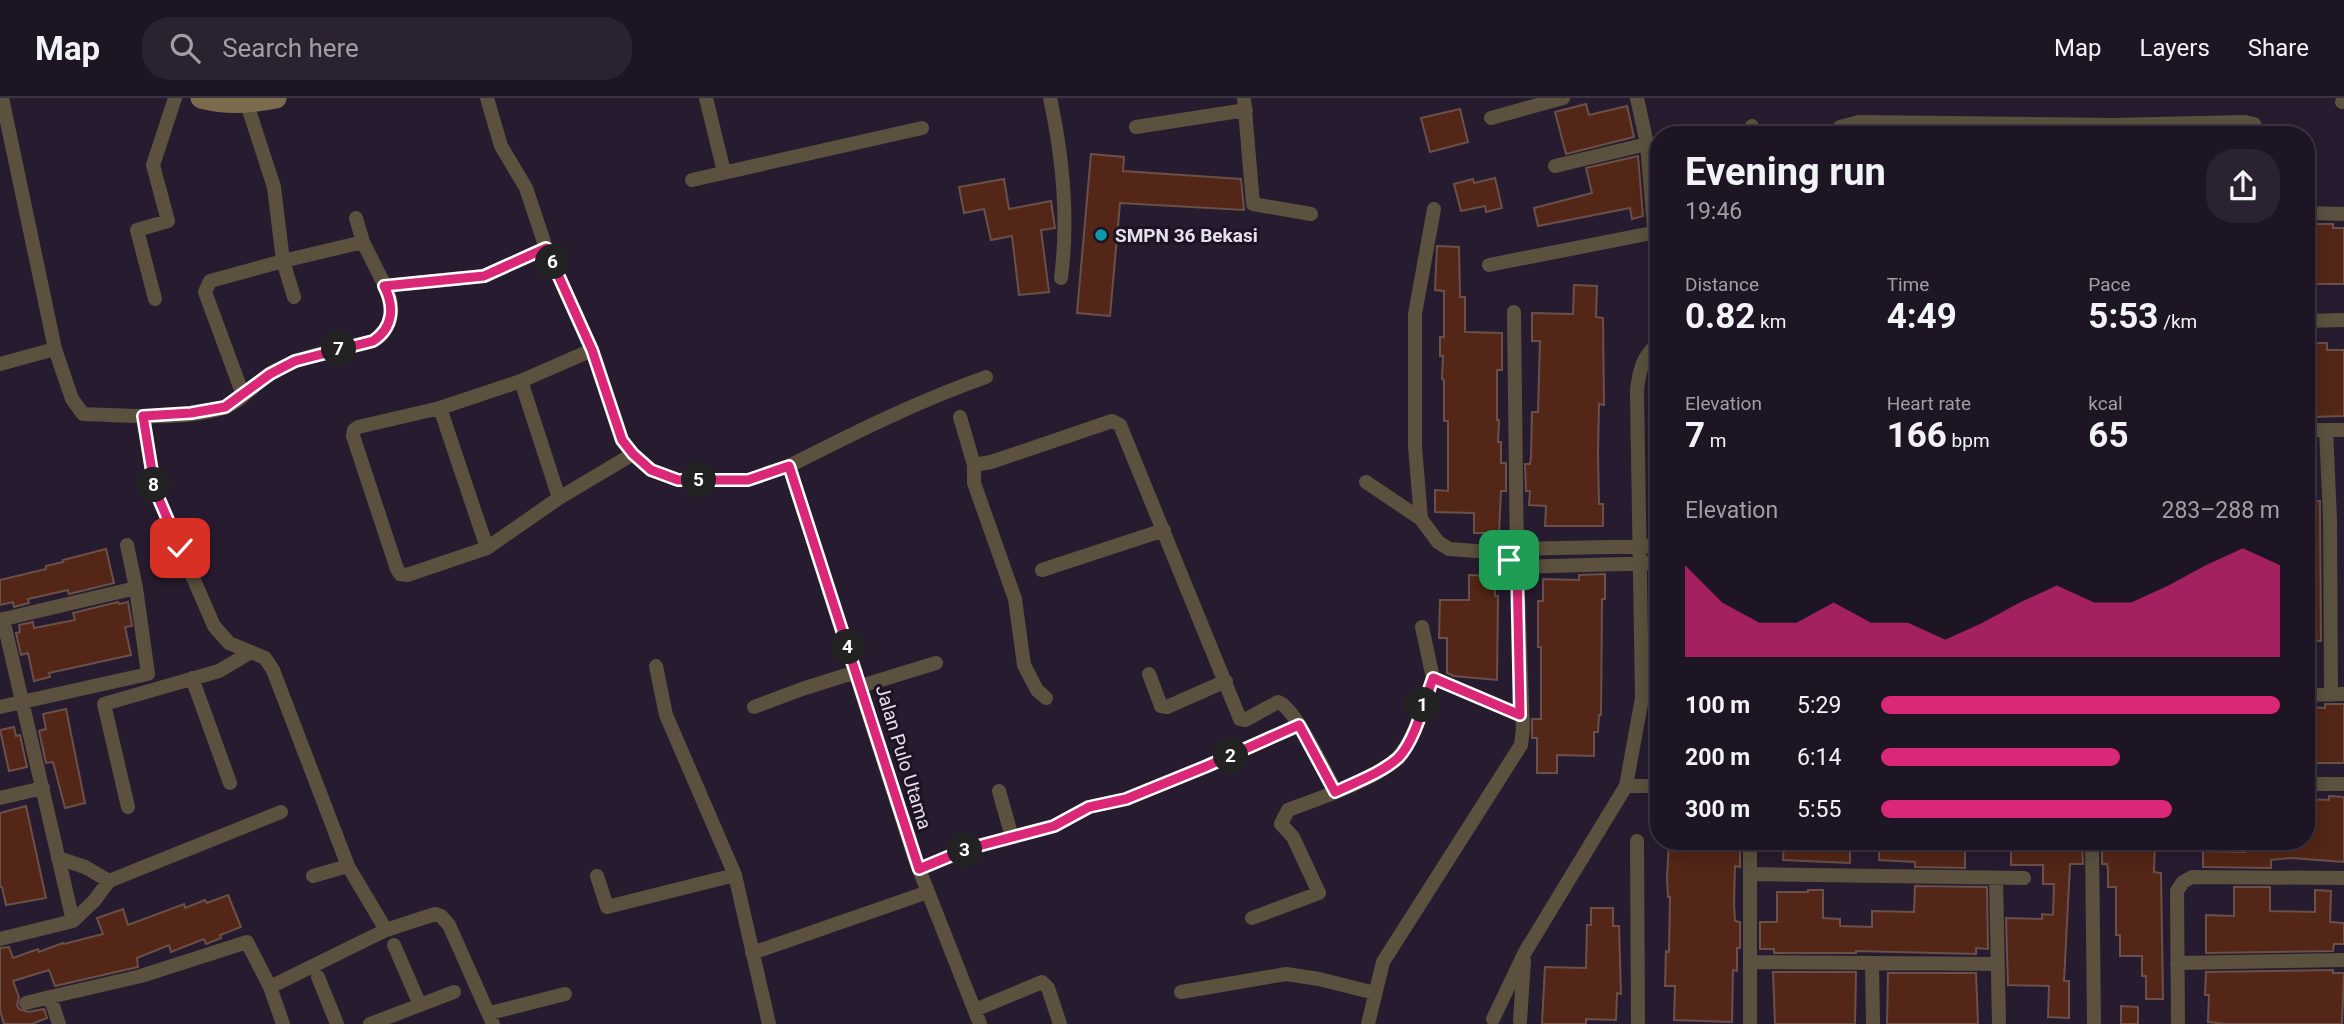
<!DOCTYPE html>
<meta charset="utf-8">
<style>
:root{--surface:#1d1523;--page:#2a2230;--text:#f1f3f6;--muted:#a09fa6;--line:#3b3441;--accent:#db2777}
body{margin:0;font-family:Roboto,sans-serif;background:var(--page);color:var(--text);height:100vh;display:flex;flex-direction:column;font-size:26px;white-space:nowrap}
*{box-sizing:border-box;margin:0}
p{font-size:23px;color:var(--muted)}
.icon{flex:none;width:38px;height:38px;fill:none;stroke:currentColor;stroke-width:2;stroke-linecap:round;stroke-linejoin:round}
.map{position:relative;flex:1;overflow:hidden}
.drawer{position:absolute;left:1650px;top:28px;width:665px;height:724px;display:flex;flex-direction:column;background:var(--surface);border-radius:28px;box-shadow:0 4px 18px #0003,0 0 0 2px var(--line)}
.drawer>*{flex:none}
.pin{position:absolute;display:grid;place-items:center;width:60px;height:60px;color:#fff;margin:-30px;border-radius:14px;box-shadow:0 4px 10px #0006}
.km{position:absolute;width:35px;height:35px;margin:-18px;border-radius:50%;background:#222;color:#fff;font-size:19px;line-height:35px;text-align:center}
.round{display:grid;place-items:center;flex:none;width:74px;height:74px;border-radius:28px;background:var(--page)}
.head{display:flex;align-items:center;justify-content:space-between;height:119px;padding:0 35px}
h1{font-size:38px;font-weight:700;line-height:52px}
.stats{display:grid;grid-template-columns:repeat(3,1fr);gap:10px;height:119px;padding:7px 35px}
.stats div{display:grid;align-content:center}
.stats b{font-size:35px;font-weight:700}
.stats small{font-size:19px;font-weight:400}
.stats p{font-size:19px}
.chart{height:196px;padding:14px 35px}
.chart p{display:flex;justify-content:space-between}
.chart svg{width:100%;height:126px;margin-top:7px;fill:var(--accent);opacity:.7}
ul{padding:0 35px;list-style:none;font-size:23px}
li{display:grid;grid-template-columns:112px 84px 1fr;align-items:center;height:52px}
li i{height:18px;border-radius:9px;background:var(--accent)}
header{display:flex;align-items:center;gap:42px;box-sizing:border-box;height:98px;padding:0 35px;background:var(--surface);border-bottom:2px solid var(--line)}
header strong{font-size:33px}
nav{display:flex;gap:38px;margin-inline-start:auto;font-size:24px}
.search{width:490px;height:63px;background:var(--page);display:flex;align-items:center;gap:18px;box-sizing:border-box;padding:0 24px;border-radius:28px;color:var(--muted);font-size:26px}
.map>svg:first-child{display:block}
</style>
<header>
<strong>Map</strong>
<div class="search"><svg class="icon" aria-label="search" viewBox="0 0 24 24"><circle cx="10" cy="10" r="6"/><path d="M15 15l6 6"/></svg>Search here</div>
<nav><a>Map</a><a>Layers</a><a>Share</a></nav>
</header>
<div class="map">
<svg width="2344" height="926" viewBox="0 0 2344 926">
<rect width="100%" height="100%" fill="#271c2f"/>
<!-- building -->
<path fill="#532617" stroke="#6a5048" stroke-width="2" d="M1586,6l3,11 38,-9 7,31 -68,17 -11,-42z
M1460,11l8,33 -38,10 -9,-34z
M1091,56l33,3 -1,14 118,8 3,31 -124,-7 -10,113 -33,-3z
M1638,58l5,60 -11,3 -2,-11 -92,18 -4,-18 58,-15 -6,-25z
M1495,80l7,30 -16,4 -1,-6 -24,5 -7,-27 19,-5 1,4z
M1004,81l5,30 42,-8 4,27 -14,2 8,62 -30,3 -7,-59 -21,4 -7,-31 -20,4 -5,-26z
M2316,126h17v4h11v56h-32v-36h-6v-18h10z
M1437,148l22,1 1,50h5v35l37,1v37h-5v50h2l-1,22h3v21h5v28h-5l-2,42h-25v-20l-39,-1v-22l13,1v-70h-4v-41l-2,-1 1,-23h-3v-19h4v-46l-9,-1z
M1574,187l23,1 -1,31 7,1 1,87 -5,-1 -1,50 1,50h4v22h-58l1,-20 -17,-1 1,-14h-4l-1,-27h5l1,-7 1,-45h6l2,-71h-8v-28l41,1z
M2312,245h15v7h17v66l-32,1v-37l-1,-5h-5v-30h6z
M2306,403h14l1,140h-15z
M106,451l8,34 -45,11 -1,-4 -40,9 1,4 -15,4 -1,-5 -13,3v-25l46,-11v-3l17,-4v-2z
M1605,476v25h-3l-1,116h-2l-1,17h-4v24l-37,-1v18h-20v-35h-5v-19h9v-72h-3v-46h5v-22l36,1v-5z
M1469,477l26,1v20h3l-1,84 -43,-4 -7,-3v-35h-8l1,-38h29z
M118,504l1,2 9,-2 4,24 -7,1 6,28 -82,18 1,4 -16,4 -6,-28 -7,2 -5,-22 4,-1 -1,-7 14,-3 1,6 41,-8 -2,-7z
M2325,606h19v59h-35l1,-29h-4v-27l19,1z
M66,611l19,94 -20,5 -12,-46 -7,1 -7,-32 7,-2 -3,-15z
M14,629l2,9 4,-1 7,32 -18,4 -9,-41z
M2329,698l15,1v65l-53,-4 -20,2v8l-68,-1v-16l42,1 1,-10h60v-43l23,1z
M26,708l20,92 -40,7 -4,-18h-2v-74z
M1669,744h71v25l-5,-1 -1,38 1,17 5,1v26h-3v23l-4,-1 -1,52 -58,-2 1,-34h-10l1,-35 3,1 1,-55h-2l-1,-19z
M1784,744h66v21l-67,-3z
M1879,744h86v26l-50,-1v-5l-36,-2z
M2011,744l62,3v-3h9l1,22h-13l-6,117h5v37l-21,-1 1,-31 -41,-1 -2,-67 36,1v-5l11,1 1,-31h-11v-19h-32z
M2102,744l53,1 -1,29 7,1 2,126h-17v-23h-4v-20h-22v-21h-4v-48h-8v-17l-1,-6h-5z
M1915,788l72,1 1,62 -12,-1v6l-120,-3v2h-82v-4h-14v-27h17v-30h31v-2h15v28l17,1v7l32,1v-16l42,1z
M2234,789h36v24l45,1v-22l16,1 -1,31 14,1v21h-10l-1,7 -127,2v-38l28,1z
M228,797l13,32 -21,8 1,3 -15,6 -2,-5 -33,13 -2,-7 -32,13 1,9 -83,19 -6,-16 -36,11 6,16 -2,8 2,4 9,3 16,-3 3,9 -15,6h-28l-4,-14v-62l9,-1 4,11 25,-9 1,3 24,-9 1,1 39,-10 -6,-16 26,-9 5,16 56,-21 1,4 20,-8 2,3z
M1591,810h22v18h6l2,68 -4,-1 -1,27 -30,-1v5h-44l3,-57 41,1 1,-43h4z
M2333,872v3h11l-2,51h-115l-19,-2 1,-27h-4l1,-23z
M1773,874h83l-1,52h-80z
M1888,875h88l2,51h-91z
M2121,908l17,1v17h-17z"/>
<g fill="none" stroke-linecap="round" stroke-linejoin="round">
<!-- street -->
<path stroke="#5b513e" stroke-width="14" d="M2,0l53,251 17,50 11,15c43,1 98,7 140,-6 18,-6 32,-25 48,-35 30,-18 68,-23 102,-32 20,-13 23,-34 12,-55
M487,0l14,48 25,42 20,60 46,102 30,91 11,13 18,16 27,10h70l41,-14 126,393 65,165
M706,0l18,74
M1050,0c13,60 19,119 11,180
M1244,0l9,106 58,10
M2342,4l2,-1
M1491,20l72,-20
M1136,29l110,-17
M1751,37l1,-9
M1833,37l7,-8 19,-5 253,3 133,-3 9,2 5,11
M1555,68l92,-22
M692,82l230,-52
M2306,115l38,1
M356,120l7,24 22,44 99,-10 62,-28
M1489,167l163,-32 2,-5 -7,-84 -10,-46
M294,199l-11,-36 80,-19
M155,201l-18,-69 31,-9 -15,-56 22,-67
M2306,223l38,-1
M592,252l-71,31 -81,27 -82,19 -4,3 -1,6 44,133 3,5 7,1 80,-27 72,-50 74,-44
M0,266l55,-15
M521,283l38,117
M243,297l-38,-103 5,-11 73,-20 -9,-74 -27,-83
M440,310l47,140
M143,318l12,74 59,136 15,17 36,15 8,12 75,196 38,64
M960,319l14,48 17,-3 121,-41 8,4 120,294 5,1 33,-18c17,5 48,72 58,90
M2306,332h38
M2326,332l4,90 1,175
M974,367v18l41,116 9,66 13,25 9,8
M789,368c65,-33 129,-65 197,-89
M1366,384l55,37 17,23 11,7 54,4 13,-4 143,-3
M1421,421l-6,-72v-133l19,-105
M1511,464l6,5 142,-4
M1042,472l122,-40
M3,521l70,302
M0,522l136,-32
M1422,529l11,51
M656,568l10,49 69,160 34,149
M1149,576l12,32 6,1 59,-26
M192,580l38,105
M861,588l75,-23
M2306,597l38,-1
M0,609l148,-33 -12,-86 -9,-43
M754,609l48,-18 54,-17
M2306,686h38
M1626,688h33
M999,693l13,46
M0,700l43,-10
M128,709l-24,-103 115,-33 32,-19
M1637,743l1,183
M1750,744v182
M2092,744l2,182
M58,760l27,9 24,14
M919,771l48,-20 87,-23 35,-19 37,-8 81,-33 92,-41
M1750,776l274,4
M313,778l35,-10
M597,778l10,31 128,-32
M1996,780l3,146
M1252,820l67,-25 -26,-56 -12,-13 7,-14c29,-11 96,-33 113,-56 16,-22 23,-51 32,-76l87,37
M0,841l73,-18 21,-20 15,-20 172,-69
M394,847l26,60
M752,855l176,-61
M1750,864l248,2
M1872,865l1,61
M2177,865l167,-3
M318,879l19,47
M1181,894l105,-18 33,5 56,14
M50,899l91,-21 106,-34 23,45
M26,905l24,-6 9,27
M975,912l67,-28 6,6 12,36
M490,915l75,-19
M1493,921l32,-67 101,-166 16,-88 -5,-307c2,-19 5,-35 22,-48
M1520,923l4,-60
M283,926l-13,-37 116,-57 49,-16 6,2 8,9 44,99
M370,926l84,-32
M1368,926l15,-62 138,-217 2,-16 -6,-162 -3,-255
M2178,926l-1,-133 6,-9 9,-5 152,1"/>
<!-- secondary -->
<path stroke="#7b6b4d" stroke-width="21" d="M201,0c27,7 49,5 75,0"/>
</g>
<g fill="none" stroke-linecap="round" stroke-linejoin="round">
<!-- route casing -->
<g stroke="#fff" stroke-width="14">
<path id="route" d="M180,450l-25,-58 -12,-74 48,-3 34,-6 45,-33 25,-13 78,-20c20,-13 22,-34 11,-55l100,-10 62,-28 46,102 30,90 11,14 18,16 27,10h70l41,-14 130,403 48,-20 87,-23 35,-19 37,-8 81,-33 92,-41 36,67c21,-10 46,-19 63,-34 17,-17 27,-58 35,-80l87,37 -3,-148 -8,-7"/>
</g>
<!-- route -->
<use href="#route" stroke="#db2777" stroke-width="9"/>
</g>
<!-- markers -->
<circle fill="#0f9aa8" stroke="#1d1325" stroke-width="2.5" cx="1101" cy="137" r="7"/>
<g text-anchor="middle" stroke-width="6" stroke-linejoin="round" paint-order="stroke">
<!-- poi labels -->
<g font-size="19" font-weight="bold" fill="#e6dfec" stroke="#1d1325" text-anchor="start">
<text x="1115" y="144">SMPN 36 Bekasi</text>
</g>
<!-- street labels -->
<g font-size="19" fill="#e6dfec" stroke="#1d1325">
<text transform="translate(904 659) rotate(73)" y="7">Jalan Pulo Utama</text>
</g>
</g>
</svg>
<div class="pin" style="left:1509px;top:462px;background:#1e9e55"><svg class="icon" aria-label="arrive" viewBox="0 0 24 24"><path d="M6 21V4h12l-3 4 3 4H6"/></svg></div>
<div class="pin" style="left:180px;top:450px;background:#d93025"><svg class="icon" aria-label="check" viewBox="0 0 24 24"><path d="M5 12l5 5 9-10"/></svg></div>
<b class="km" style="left:1423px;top:607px">1</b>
<b class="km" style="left:1231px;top:658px">2</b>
<b class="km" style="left:965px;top:752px">3</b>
<b class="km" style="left:848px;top:549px">4</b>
<b class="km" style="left:699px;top:382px">5</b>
<b class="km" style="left:553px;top:164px">6</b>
<b class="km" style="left:339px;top:251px">7</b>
<b class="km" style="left:154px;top:387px">8</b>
<section class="drawer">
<div class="head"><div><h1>Evening run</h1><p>19:46</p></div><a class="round"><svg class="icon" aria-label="share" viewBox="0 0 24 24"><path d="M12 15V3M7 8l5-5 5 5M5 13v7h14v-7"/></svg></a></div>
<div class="stats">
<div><p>Distance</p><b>0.82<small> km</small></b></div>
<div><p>Time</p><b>4:49</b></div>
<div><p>Pace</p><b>5:53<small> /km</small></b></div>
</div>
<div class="stats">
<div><p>Elevation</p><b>7<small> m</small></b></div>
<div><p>Heart rate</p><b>166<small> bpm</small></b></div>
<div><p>kcal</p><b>65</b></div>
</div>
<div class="chart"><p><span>Elevation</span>283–288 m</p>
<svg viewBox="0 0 160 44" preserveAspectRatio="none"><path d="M0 44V12L10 25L20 32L30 32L40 25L50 32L60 32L70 38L80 32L90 25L100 19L110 25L120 25L130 19L140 12L150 6L160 12V44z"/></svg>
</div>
<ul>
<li><b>100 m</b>5:29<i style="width:100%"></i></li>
<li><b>200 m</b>6:14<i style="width:60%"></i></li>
<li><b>300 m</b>5:55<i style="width:73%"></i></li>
</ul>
</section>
</div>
